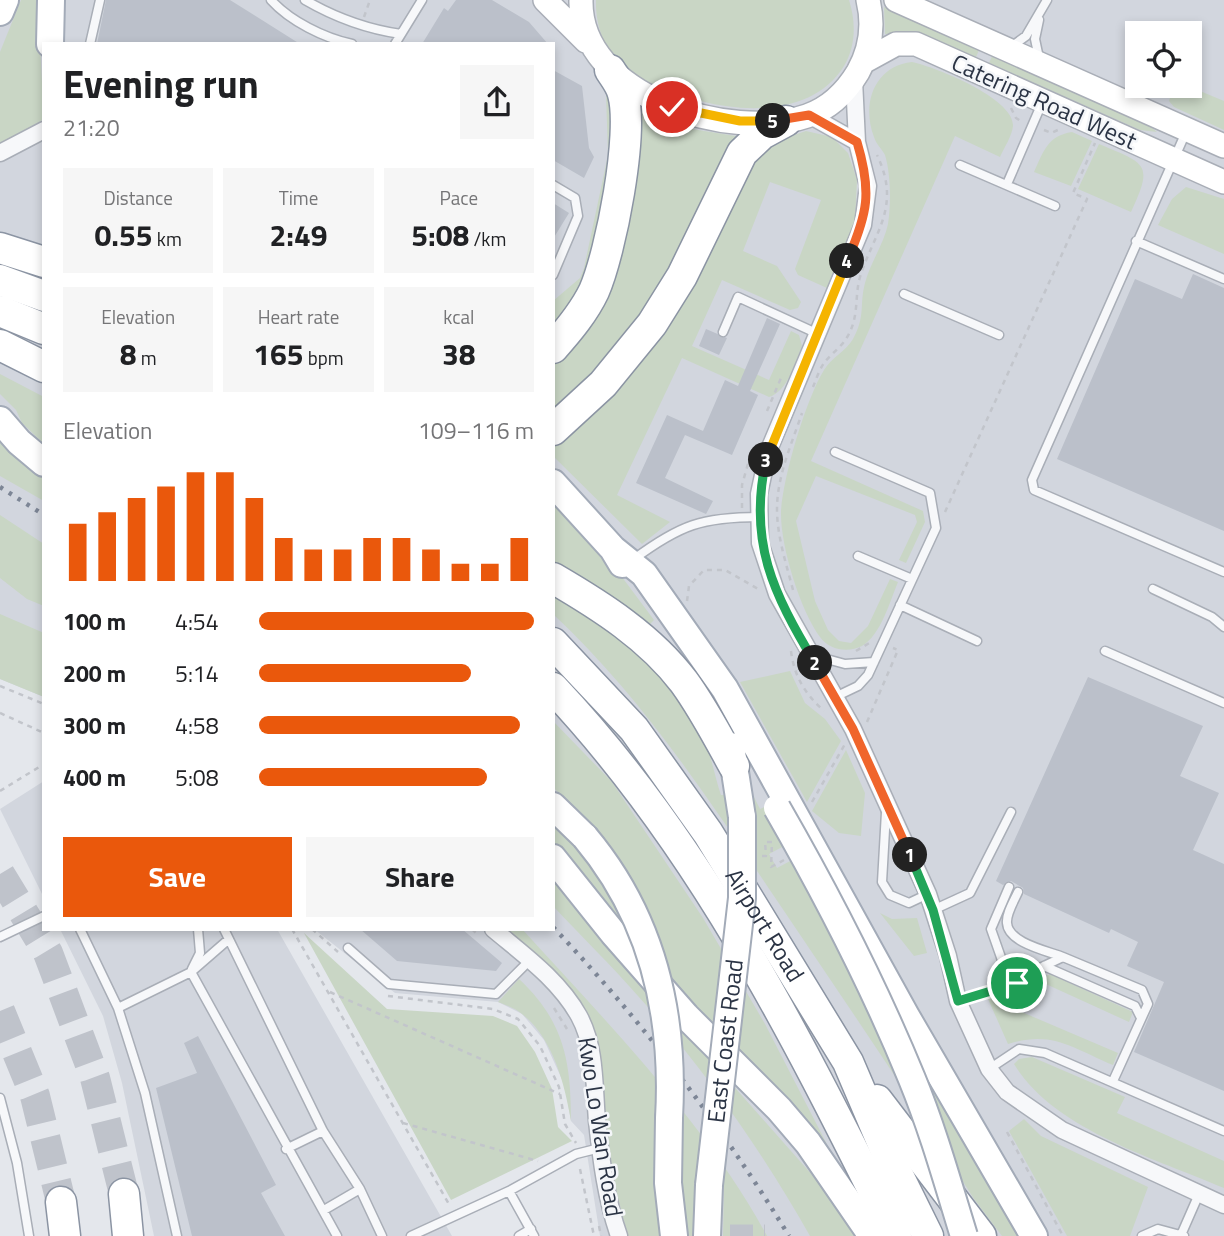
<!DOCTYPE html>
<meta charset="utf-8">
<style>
:root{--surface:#fff;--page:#f6f6f6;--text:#202124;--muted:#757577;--accent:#ea580c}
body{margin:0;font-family:"Titillium Web",sans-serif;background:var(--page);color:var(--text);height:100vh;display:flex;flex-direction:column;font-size:26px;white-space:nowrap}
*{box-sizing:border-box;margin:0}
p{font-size:23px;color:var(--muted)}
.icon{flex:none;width:38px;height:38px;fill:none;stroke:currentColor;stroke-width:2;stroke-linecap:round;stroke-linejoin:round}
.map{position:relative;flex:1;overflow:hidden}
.drawer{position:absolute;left:42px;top:42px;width:513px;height:889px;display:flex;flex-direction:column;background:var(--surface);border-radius:0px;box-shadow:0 4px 10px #0003}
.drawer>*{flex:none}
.fabs{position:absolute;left:1125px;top:21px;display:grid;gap:14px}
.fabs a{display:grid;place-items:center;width:77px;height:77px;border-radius:0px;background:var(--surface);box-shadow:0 4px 10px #0003;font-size:35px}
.pin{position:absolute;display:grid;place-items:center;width:60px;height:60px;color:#fff;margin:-30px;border:4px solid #fff;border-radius:50%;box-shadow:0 2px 7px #0007}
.km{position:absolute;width:35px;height:35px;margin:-18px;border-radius:50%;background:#222;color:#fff;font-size:19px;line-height:35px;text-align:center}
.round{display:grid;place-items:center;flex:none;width:74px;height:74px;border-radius:0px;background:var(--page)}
.headline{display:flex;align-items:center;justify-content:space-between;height:119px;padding:0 21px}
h1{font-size:38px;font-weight:700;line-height:52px}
.metrics{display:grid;grid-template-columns:repeat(3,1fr);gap:10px;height:119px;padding:7px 21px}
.metrics div{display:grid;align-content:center;border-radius:0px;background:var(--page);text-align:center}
.metrics b{font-size:30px;font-weight:700}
.metrics small{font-size:19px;font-weight:400}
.metrics p{font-size:19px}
.chart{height:196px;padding:14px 21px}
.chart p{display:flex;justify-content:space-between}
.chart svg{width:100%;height:126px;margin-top:7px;stroke:var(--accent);stroke-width:6}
.primary-button{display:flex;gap:14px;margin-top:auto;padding:14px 21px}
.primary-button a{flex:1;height:80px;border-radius:0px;background:var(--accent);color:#fff;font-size:28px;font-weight:700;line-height:80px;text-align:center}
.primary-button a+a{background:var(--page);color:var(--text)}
ul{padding:0 21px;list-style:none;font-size:23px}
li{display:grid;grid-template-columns:112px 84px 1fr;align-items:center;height:52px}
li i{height:18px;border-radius:9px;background:var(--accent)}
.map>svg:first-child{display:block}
</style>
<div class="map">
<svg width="1224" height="1236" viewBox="0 0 1224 1236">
<rect width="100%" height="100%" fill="#e4e7ec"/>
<!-- built -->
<path fill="#d2d6de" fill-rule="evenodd" d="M0,0h1224v1236h-624l-16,-101 -13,-14 -6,-35 -21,-46 -22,-26 -24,-12 -103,-9 -81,-64h239v-885h-509v653l-44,-18zM1138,33h52v53h-52z
M44,781v117l-44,-89z
M60,929h217l175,307h-298l-32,-153 -19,-67z"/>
<!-- green -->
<path fill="#c9d6c5" d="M21,0h21l-2,45 4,74 -44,26v-93z
M596,0h253c7,22 7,46 -5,66 -38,61 -134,45 -189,19 -9,-4 -22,-7 -29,-14 -20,-18 -31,-44 -30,-71z
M884,7l96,41 -4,9 -57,-24 -34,1z
M993,54l151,67 13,11 -17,-2 -151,-67z
M912,62c24,5 103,37 101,64 -1,10 -9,22 -13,31l-45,-21 -144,325 112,50 2,11 -19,41 -7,-3 18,-38 -2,-7 -99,-39 -20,45 19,80 13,29 11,11 12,2 17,-17 22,-47 8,3c-8,19 -17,53 -36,64 -14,7 -33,4 -42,-9 -20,-27 -40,-92 -39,-126 2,-34 25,-112 43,-141 7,-12 22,-19 29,-31 13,-24 6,-33 12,-56 5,-20 19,-39 23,-59 3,-20 3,-49 -3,-69 -3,-6 -9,-11 -11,-18 -13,-34 1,-71 38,-75z
M1174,86h14l36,15v29l-50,-23 -5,-6z
M606,94l61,31 75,12 2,30 23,-23 39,-13 26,6 16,16 9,27 -2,43 -28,65 -29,-13 -3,-6 26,-69 -51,-18 -27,69 34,15 24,36 -3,6 -8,2 -68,-30 -30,66 77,34 22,-49 8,4 3,11c-7,17 -14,45 -33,51l-87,-39 -65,137 53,27 -28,22 -89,-88v-155l27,-23 4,-10 24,-113z
M1072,132l20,9 -21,45 -37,-14c10,-22 14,-36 38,-40z
M1099,144c47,20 55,19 32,68l-53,-23z
M1186,187l38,12v55l-66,-29 14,-26z
M0,374l44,23v47l-22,-21 -6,-13 -16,-16z
M0,435l44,38v28l-44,-25z
M553,498l63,71 38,51 -13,13 -88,-60z
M0,515l44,29v62l-17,-7 -27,-21z
M553,589c58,34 113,80 147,140 10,19 14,46 21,66h32l7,14 13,-6 13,42 -17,9 8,14 32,-17 217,385h-24l-28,-37c-63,-101 -130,-199 -196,-297 -68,-101 -136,-205 -225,-288z
M0,614l44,19v64l-44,-18z
M790,671l15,32 20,16 16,22 -34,61 -67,-120z
M553,721l59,61 91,136 62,106 101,196 -313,-367v-30l40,6 -40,-42z
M846,750l19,43 -4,43 -22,-3 -27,-22z
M553,871l66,86 195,220 43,59h-47c-48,-85 -106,-168 -172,-240 -27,-31 -57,-60 -85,-90z
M880,913l12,6 25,-1 10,35 -13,3z
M497,929h25c83,91 187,198 245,307h-44l1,-50 -27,-1 -3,51h-66l-23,-87 -3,-80 -8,-32z
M304,933l83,76 106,7 24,10 18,26 17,37 6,38 14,14 -121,59z
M1050,974l83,38 -4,10 -92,-42z
M519,979c45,42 52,82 52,142 -6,-36 -18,-83 -49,-107 -6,-6 -17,-9 -24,-12z
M1002,993l8,14 108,46 -5,12c-41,-17 -60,-35 -105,-21l-20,-45z
M1032,1057l93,40 -8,16 107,48v27c-67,-29 -170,-58 -210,-124l5,-5z
M1024,1119l17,17 107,51 -18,49h-63l-58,-105z"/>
<!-- building -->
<path fill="#bbc0ca" d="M106,0h124l70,44h-203z
M456,0h36l37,22 19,22h-126l22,-36 4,3z
M553,70l29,16 7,62 5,9 -10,21 -31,-18z
M553,203l16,10 -16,26z
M1193,274l31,14v243l-167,-72 78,-180 47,20z
M767,318l13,6 -30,67 8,4 -26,60 -47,-20 -20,43 48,23 -7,13 -70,-31 31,-68 36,16 22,-51 13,6z
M706,329l21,9 -8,17 -20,-9z
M1088,677l115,49 -23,50 39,17 -26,57 31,14v227l-90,-39 30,-70 -37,-16 11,-24 -27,-13 -2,4 -85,-39 -1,-6 -12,-7 -8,4 -7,-4z
M360,929h102l40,34 -6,8 -99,-10z
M198,1036l78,149 -15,8 24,43h-93l-36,-148 41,-15 -13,-30z"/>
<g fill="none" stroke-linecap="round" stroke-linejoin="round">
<!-- secondary-tunnel -->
<path stroke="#bfc3cb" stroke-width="23" stroke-dasharray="23 11" stroke-linecap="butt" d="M696,1236h69"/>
<!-- highway-tunnel -->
<path stroke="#bfc3cb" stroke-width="30" stroke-dasharray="30 15" stroke-linecap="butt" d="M0,874l48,79 47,125 29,116
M0,1011l35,85 26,106"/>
<!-- lane casing -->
<g stroke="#a9aeb7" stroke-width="11">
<path id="lane" d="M271,0c19,21 53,38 81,44
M305,0c31,18 61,29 96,34
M1039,20l-4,19 4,19
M90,44l10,-44
M395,44l27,-44
M1011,47l15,-11 21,-36
M1186,132l-154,348 2,10 190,82
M960,165l95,41
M1007,184l35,-81
M553,185l22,13 3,18 -25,59
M1136,241l88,38
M904,294l95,41
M723,332l15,-35 78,36
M835,452l95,41 6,35 -68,147 -10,11 -23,11
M858,556l54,23
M634,559c46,-34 68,-42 126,-42
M1153,589l59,28 12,10
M900,605l77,36
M1105,651l119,52
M812,655l33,9 29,-2
M886,812l-4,70 8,13 19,8 19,-9
M1009,887l-18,42 19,54
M1018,892c-4,9 -12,22 -11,31 1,20 41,28 56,34
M933,910l37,-17 41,-81
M80,929l38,79 27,85 32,143
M224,929l99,202 37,58 22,47
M0,937l44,-21
M348,948l41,36 107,10 34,-34
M1044,966l91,40 6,12
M192,969l8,-16 -2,-24
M191,972l146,264
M958,1001l59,-18 8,-8 38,-18 79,33 6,14 -35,77
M118,1008l73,-36 38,-33
M989,1069l30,-20 26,4 179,78
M0,1098l17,65 12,73
M286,1149l37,-18
M509,1191l25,45
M324,1210l36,-21
M1181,1235l18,-41
M411,1236l98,-45 67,-37 24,-6
M519,1236l12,-7
M1142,1236l16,-7 26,7"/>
</g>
<!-- street casing -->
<g stroke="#a9aeb7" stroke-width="19">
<path id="street" d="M854,80l3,62 11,44 -5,39 -95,227 -9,42 1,49 17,51 76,135 75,165 20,62 10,45 31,68 18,23 55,38 162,75
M809,115l48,27
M0,153l44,-23
M493,929c31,26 66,51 86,87 17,31 15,70 18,105 4,38 9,78 22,115"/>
</g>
<!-- secondary casing -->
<g stroke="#a9aeb7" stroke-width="26">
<path id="secondary" d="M545,0l41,41
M581,0c-2,97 150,142 226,116 23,-8 39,-24 51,-44 13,-23 16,-47 10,-72
M896,0l328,146
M865,61l31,-17h20l308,138"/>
</g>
<!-- primary casing -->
<g stroke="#a3abb8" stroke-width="30">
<path id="primary" d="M0,12l5,-12
M50,44l1,-44
M0,420l19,22 25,21
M553,483l60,66 9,15
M613,549l31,25 81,115 181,327 128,220
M731,746l11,71
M553,806l32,31
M553,858l60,75 73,83 93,93 29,34 64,93
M669,1118l-1,65 6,53
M707,1236l2,-51"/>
</g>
<!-- highway casing -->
<g stroke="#8b94a3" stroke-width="33">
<g id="highway">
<path d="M0,248l44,14"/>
<path d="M0,280l44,16"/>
<path d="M0,311l44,18"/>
<path d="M0,345l44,22"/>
<path d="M553,348c16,-18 31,-36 41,-57 17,-39 40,-158 29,-197 -2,-9 -8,-16 -13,-24"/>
<path d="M553,430l50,-46 49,-60 30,-48 60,-123 20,-19 24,-13"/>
<path d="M553,578c48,28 97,59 131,104 19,26 34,55 50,84"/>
<path id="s1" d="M553,643l81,86 74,104 140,229 38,89 42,85"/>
<path d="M553,688c151,160 246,354 343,548"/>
<path d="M877,1100l104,136"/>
<path d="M124,1194l4,42"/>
<path d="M61,1202l4,34"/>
</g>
</g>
<!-- path -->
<path stroke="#c2c5cb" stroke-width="2.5" stroke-dasharray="5 5" stroke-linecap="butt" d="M364,17l6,-17
M1011,108l5,10 5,3
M1044,130l7,3 9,-4
M813,387c3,-7 6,-17 11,-24 6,-8 16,-15 22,-24 14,-22 8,-41 14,-62 14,-45 42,-70 17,-122
M767,411l14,-33
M742,508v-23l9,-32
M945,512l142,-313 -14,-6 22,-50
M793,590c-7,-27 -16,-54 -16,-81 0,-33 15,-66 25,-96
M687,601l2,-15 15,-16h21l35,20
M791,651c3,25 14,43 33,60
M856,651l15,-9
M0,686l44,18
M0,713l44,20
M867,722l31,-72 -5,-2
M0,791l44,-27
M812,802l33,-58
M762,856h4l-1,-14h7l-1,25 13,-7
M292,929l158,277
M312,929l26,23
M472,929l7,7
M330,992l230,102
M388,996l105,13 25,10 22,27 19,41 6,37 11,19
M554,1008l13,21
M403,1123l135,38
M1007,1132l56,104
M580,1169l14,67
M599,1226l2,10"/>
<!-- lane -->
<use href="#lane" stroke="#f7f8fa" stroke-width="8"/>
<!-- street -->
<use href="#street" stroke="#f7f8fa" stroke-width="16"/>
<!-- secondary -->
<use href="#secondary" stroke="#fff" stroke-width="23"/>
<!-- primary -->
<use href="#primary" stroke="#fff" stroke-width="26"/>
<!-- highway -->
<use href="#highway" stroke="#fff" stroke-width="30"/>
<!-- rail -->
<path stroke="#7d8696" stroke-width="4.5" stroke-dasharray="3.5 7" stroke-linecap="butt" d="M0,487l44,28
M553,927c90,95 168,198 236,309"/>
<!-- primary-bridge casing -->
<g stroke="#a3abb8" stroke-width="30" stroke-linecap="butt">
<g id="primary-bridge">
<path d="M777,808c50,87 97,178 135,271 21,51 36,105 52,157"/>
<path d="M585,837c68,81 90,177 84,281"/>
<path id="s2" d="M709,1185l33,-287v-81"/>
</g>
</g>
<!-- primary-bridge -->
<use href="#primary-bridge" stroke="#fff" stroke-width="26"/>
</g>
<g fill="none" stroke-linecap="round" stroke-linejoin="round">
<!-- split-1 casing -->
<g stroke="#fff" stroke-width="14">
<path id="split-1" d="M910,855l23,55 25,91 59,-18"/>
</g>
<!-- split-2 casing -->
<g stroke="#fff" stroke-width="14">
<path id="split-2" d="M815,663l38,66 57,126"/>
</g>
<!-- split-3 casing -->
<g stroke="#fff" stroke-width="14">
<path id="split-3" d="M766,460c-18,82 7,133 49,203"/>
</g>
<!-- split-4 casing -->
<g stroke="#fff" stroke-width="14">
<path id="split-4" d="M766,460l81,-199"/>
</g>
<!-- split-5 casing -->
<g stroke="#fff" stroke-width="14">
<path id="split-5" d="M773,121l36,-6 48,27c15,50 11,71 -10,119"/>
</g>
<!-- split-6 casing -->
<g stroke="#fff" stroke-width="14">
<path id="split-6" d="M672,107l68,14h33"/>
</g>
<!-- split-1 -->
<use href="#split-1" stroke="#22a559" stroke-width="9"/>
<!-- split-2 -->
<use href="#split-2" stroke="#f0652b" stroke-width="9"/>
<!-- split-3 -->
<use href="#split-3" stroke="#22a559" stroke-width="9"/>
<!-- split-4 -->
<use href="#split-4" stroke="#f5b400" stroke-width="9"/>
<!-- split-5 -->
<use href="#split-5" stroke="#f0652b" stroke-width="9"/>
<!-- split-6 -->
<use href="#split-6" stroke="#f5b400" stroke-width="9"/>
</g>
<g text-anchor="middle" stroke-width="5" stroke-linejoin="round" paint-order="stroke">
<!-- street labels -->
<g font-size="24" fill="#2b3445" stroke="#f4f6f9">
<text transform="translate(1044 102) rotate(24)" y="8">Catering Road West</text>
<text dy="8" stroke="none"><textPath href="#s1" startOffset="354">Airport Road</textPath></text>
<text dy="8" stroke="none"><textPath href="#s2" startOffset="145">East Coast Road</textPath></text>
<text transform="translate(600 1127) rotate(81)" y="8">Kwo Lo Wan Road</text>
</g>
</g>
</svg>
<div class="fabs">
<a><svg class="icon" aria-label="locate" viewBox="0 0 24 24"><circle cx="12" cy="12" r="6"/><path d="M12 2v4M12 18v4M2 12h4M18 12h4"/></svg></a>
</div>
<div class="pin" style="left:1017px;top:983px;background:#1e9e55"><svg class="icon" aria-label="arrive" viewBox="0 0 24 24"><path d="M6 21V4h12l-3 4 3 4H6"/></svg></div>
<div class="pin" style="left:672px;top:107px;background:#d93025"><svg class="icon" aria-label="check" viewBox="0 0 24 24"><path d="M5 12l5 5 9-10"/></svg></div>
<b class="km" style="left:910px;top:855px">1</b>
<b class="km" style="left:815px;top:663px">2</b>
<b class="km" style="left:766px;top:460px">3</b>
<b class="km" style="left:847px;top:261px">4</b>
<b class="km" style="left:773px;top:121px">5</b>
<section class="drawer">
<div class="headline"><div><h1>Evening run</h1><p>21:20</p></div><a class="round"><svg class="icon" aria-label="share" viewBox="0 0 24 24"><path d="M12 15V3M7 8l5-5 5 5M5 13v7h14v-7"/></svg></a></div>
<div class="metrics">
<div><p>Distance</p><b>0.55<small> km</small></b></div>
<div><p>Time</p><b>2:49</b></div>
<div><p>Pace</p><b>5:08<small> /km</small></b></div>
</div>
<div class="metrics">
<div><p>Elevation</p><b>8<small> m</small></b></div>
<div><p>Heart rate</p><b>165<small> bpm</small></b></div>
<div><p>kcal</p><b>38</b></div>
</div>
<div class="chart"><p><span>Elevation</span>109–116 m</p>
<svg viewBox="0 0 160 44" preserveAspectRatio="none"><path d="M5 44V24M15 44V20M25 44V15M35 44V11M45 44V6M55 44V6M65 44V15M75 44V29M85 44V33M95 44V33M105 44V29M115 44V29M125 44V33M135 44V38M145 44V38M155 44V29"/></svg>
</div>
<ul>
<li><b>100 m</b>4:54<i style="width:100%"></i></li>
<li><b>200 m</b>5:14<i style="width:77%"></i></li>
<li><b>300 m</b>4:58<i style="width:95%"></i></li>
<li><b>400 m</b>5:08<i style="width:83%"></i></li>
</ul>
<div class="primary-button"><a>Save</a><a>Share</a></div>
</section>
</div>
